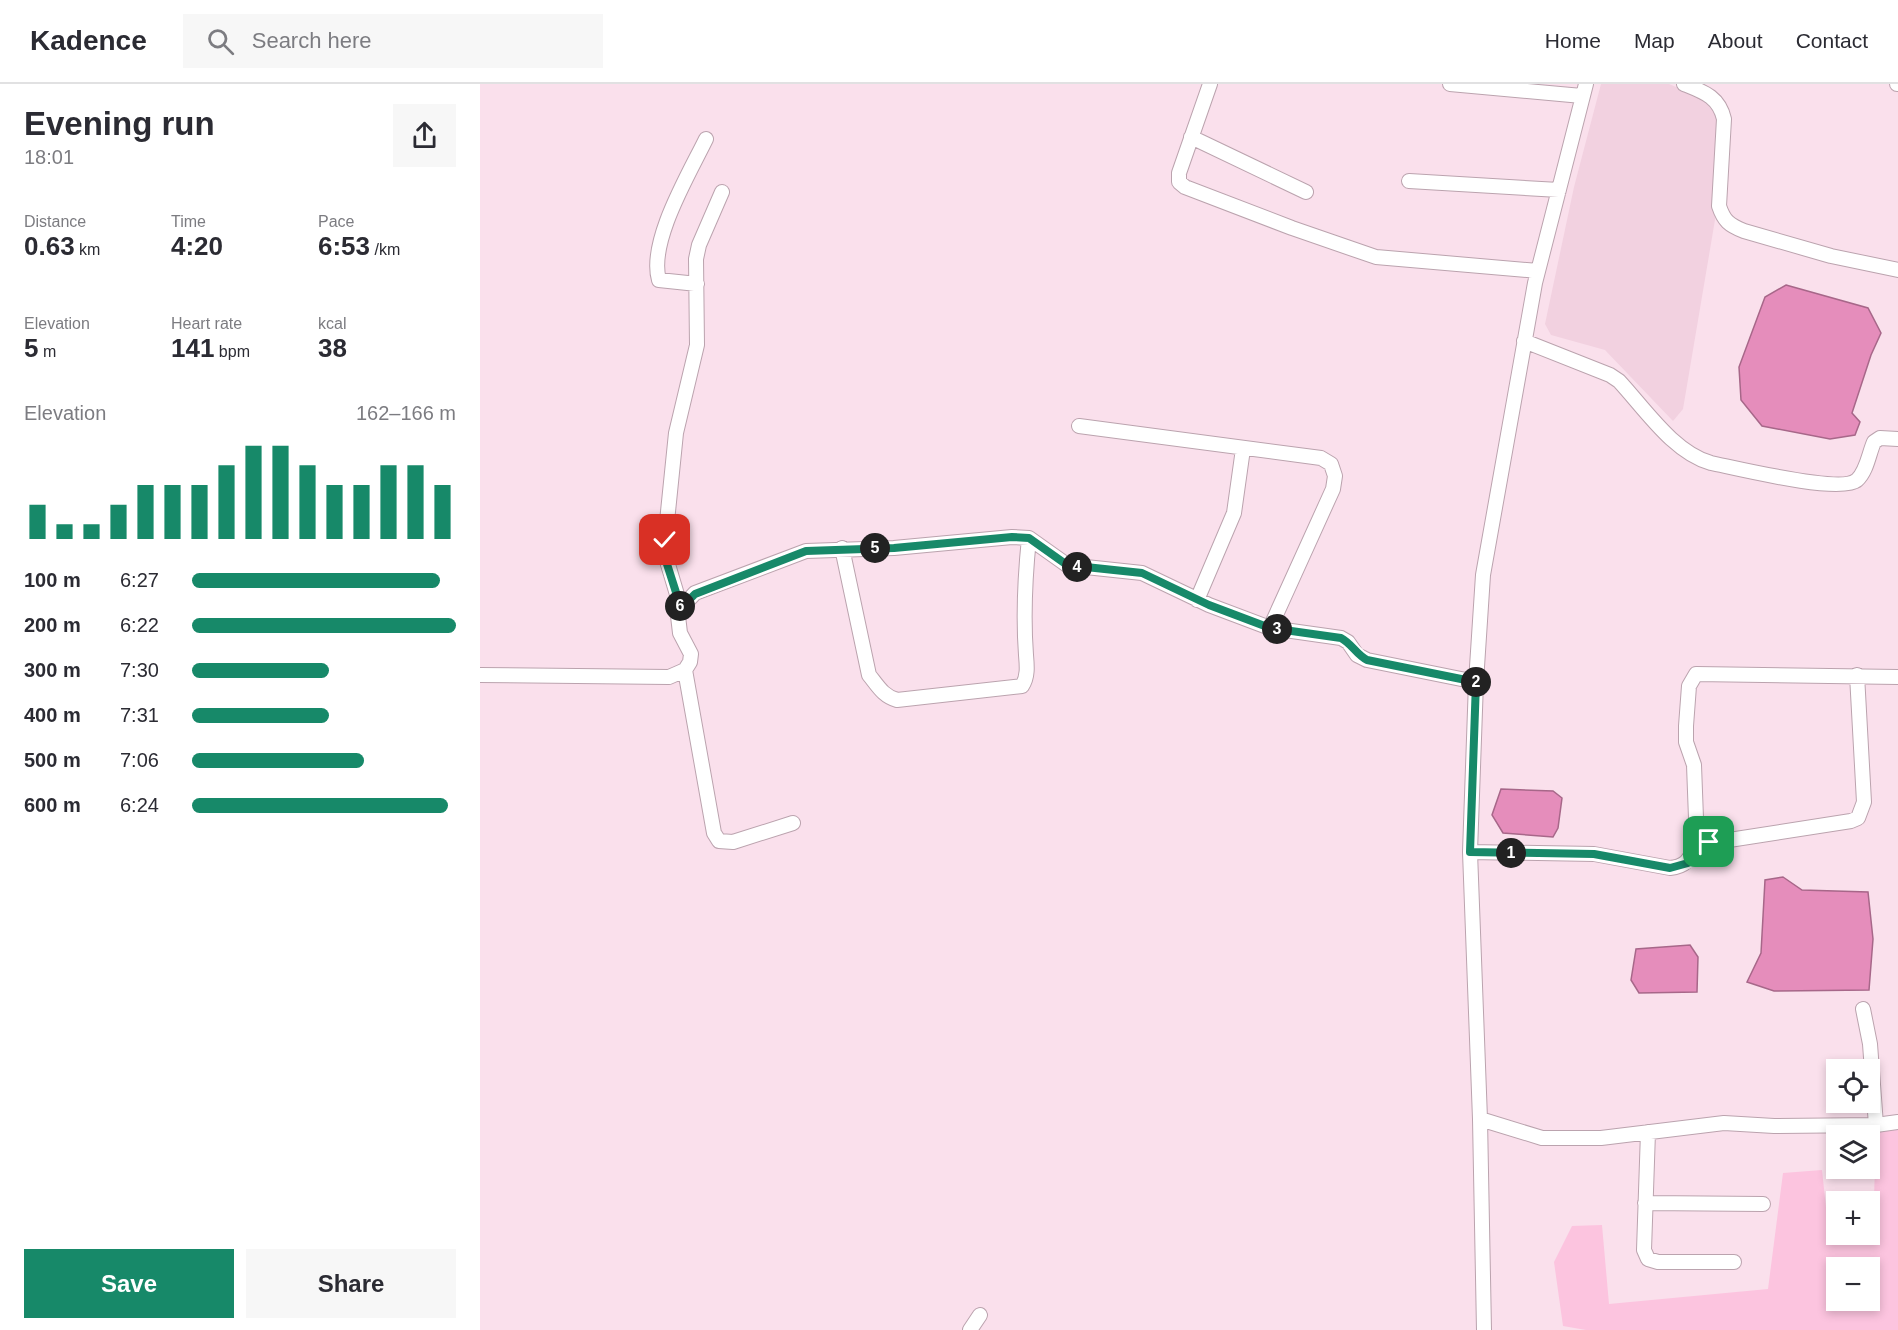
<!DOCTYPE html>
<meta charset="utf-8">
<style>
:root{--surface:#fff;--page:#f7f7f7;--text:#2b2b33;--muted:#7c7c81;--line:#e1e1e2;--accent:#178969}
body{margin:0;font-family:Arial,sans-serif;background:var(--page);color:var(--text);height:100vh;display:flex;flex-direction:column;font-size:22px;white-space:nowrap}
*{box-sizing:border-box;margin:0}
p{font-size:20px;color:var(--muted)}
.icon{flex:none;width:33px;height:33px;fill:none;stroke:currentColor;stroke-width:2;stroke-linecap:round;stroke-linejoin:round}
.map{position:relative;flex:1;overflow:hidden}
.drawer{display:flex;flex-direction:column;background:var(--surface);width:480px}
.drawer>*{flex:none}
.tools{position:absolute;left:1346px;top:975px;display:grid;gap:12px}
.tools a{display:grid;place-items:center;width:54px;height:54px;border-radius:0px;background:var(--surface);box-shadow:0 3px 9px #0003;font-size:30px}
.pin{position:absolute;display:grid;place-items:center;width:51px;height:51px;color:#fff;margin:-26px;border-radius:12px;box-shadow:0 3px 9px #0006}
.km{position:absolute;width:30px;height:30px;margin:-15px;border-radius:50%;background:#222;color:#fff;font-size:16px;line-height:30px;text-align:center}
.round{display:grid;place-items:center;flex:none;width:63px;height:63px;border-radius:0px;background:var(--page)}
.head{display:flex;align-items:center;justify-content:space-between;height:102px;padding:0 24px}
h1{font-size:33px;font-weight:700;line-height:45px}
.stats{display:grid;grid-template-columns:repeat(3,1fr);gap:9px;height:102px;padding:6px 24px}
.stats div{display:grid;align-content:center}
.stats b{font-size:26px;font-weight:700}
.stats small{font-size:16px;font-weight:400}
.stats p{font-size:16px}
.chart{height:168px;padding:12px 24px}
.chart p{display:flex;justify-content:space-between}
.chart svg{width:100%;height:108px;margin-top:6px;stroke:var(--accent);stroke-width:6}
.cta{display:flex;gap:12px;margin-top:auto;padding:12px 24px}
.cta a{flex:1;height:69px;border-radius:0px;background:var(--accent);color:#fff;font-size:24px;font-weight:700;line-height:69px;text-align:center}
.cta a+a{background:var(--page);color:var(--text)}
ul{padding:0 24px;list-style:none;font-size:20px}
li{display:grid;grid-template-columns:96px 72px 1fr;align-items:center;height:45px}
li i{height:15px;border-radius:8px;background:var(--accent)}
header{display:flex;align-items:center;gap:36px;box-sizing:border-box;height:84px;padding:0 30px;background:var(--surface);border-bottom:2px solid var(--line)}
header strong{font-size:28px}
nav{display:flex;gap:33px;margin-inline-start:auto;font-size:21px}
.search{width:420px;height:54px;background:var(--page);display:flex;align-items:center;gap:15px;box-sizing:border-box;padding:0 21px;border-radius:0px;color:var(--muted);font-size:22px}
main{display:flex;flex:1;min-height:0}
.map>svg:first-child{display:block}
</style>
<header>
<strong>Kadence</strong>
<div class="search"><svg class="icon" aria-label="search" viewBox="0 0 24 24"><circle cx="10" cy="10" r="6"/><path d="M15 15l6 6"/></svg>Search here</div>
<nav><a>Home</a><a>Map</a><a>About</a><a>Contact</a></nav>
</header>
<main>
<section class="drawer">
<div class="head"><div><h1>Evening run</h1><p>18:01</p></div><a class="round"><svg class="icon" aria-label="share" viewBox="0 0 24 24"><path d="M12 15V3M7 8l5-5 5 5M5 13v7h14v-7"/></svg></a></div>
<div class="stats">
<div><p>Distance</p><b>0.63<small> km</small></b></div>
<div><p>Time</p><b>4:20</b></div>
<div><p>Pace</p><b>6:53<small> /km</small></b></div>
</div>
<div class="stats">
<div><p>Elevation</p><b>5<small> m</small></b></div>
<div><p>Heart rate</p><b>141<small> bpm</small></b></div>
<div><p>kcal</p><b>38</b></div>
</div>
<div class="chart"><p><span>Elevation</span>162–166 m</p>
<svg viewBox="0 0 160 44" preserveAspectRatio="none"><path d="M5 44V30M15 44V38M25 44V38M35 44V30M45 44V22M55 44V22M65 44V22M75 44V14M85 44V6M95 44V6M105 44V14M115 44V22M125 44V22M135 44V14M145 44V14M155 44V22"/></svg>
</div>
<ul>
<li><b>100 m</b>6:27<i style="width:94%"></i></li>
<li><b>200 m</b>6:22<i style="width:100%"></i></li>
<li><b>300 m</b>7:30<i style="width:52%"></i></li>
<li><b>400 m</b>7:31<i style="width:52%"></i></li>
<li><b>500 m</b>7:06<i style="width:65%"></i></li>
<li><b>600 m</b>6:24<i style="width:97%"></i></li>
</ul>
<div class="cta"><a>Save</a><a>Share</a></div>
</section>
<div class="map">
<svg width="1418" height="1246" viewBox="0 0 1418 1246">
<rect width="100%" height="100%" fill="#fae0ec"/>
<!-- built -->
<path fill="#f2d1e0" d="M1121,0h68l45,19 5,8 -3,103 -33,195 -10,12 -68,-71 -54,-15 -6,-11 29,-137z"/>
<!-- green -->
<path fill="#fcc4df" fill-rule="evenodd" d="M1418,1045v201h-312l-23,-4 -9,-64 18,-36 30,-1 7,79 159,-15 15,-116 39,-3 6,56 8,1v7h33v-3h4l3,-99zM1356,1184h33v32h-33z"/>
<!-- water -->
<path fill="#e58dbb" stroke="#a76789" stroke-width="1.5" d="M1306,201l82,23 13,25 -10,22 -19,58 8,9 -5,13 -25,4 -68,-13 -21,-26 -2,-33 26,-70z
M1021,705l52,2 9,7 -4,30 -5,9 -50,-4 -11,-18z
M1303,793l19,13 66,2 5,47 -4,51 -95,1 -27,-9 14,-29 4,-73z
M1210,861l8,12 -1,35 -58,1 -8,-13 5,-31z"/>
<g fill="none" stroke-linecap="round" stroke-linejoin="round">
<!-- minor casing -->
<g stroke="#bba3ae" stroke-width="16">
<path id="minor" d="M730,0l-31,89v9l6,5 107,41 84,29 162,14
M970,0l132,12
M1204,0c20,8 35,13 40,35l-5,87c5,15 10,19 25,25l87,25 67,14
M1417,0h1
M711,53l115,55
M929,97l150,9
M217,200l-38,-4c-11,-38 30,-106 47,-141
M1044,257l86,34 9,6c26,28 55,72 92,82 25,5 130,31 146,17 10,-9 12,-27 17,-38l6,-4 18,1
M599,342l242,32 10,6 4,12 -2,13 -63,139
M362,464l27,127c9,11 14,21 28,25l125,-14c6,-9 5,-20 4,-31 -3,-40 -1,-78 3,-117
M717,516l37,-87 9,-64
M201,524l-17,-57 12,-118 21,-88 -1,-86 3,-14 23,-53
M205,586l29,163 5,8 14,1 60,-19
M0,591l189,2 16,-7 5,-8 1,-8 -11,-21 -2,-17 3,-8 14,-15 111,-42 88,-3 118,-11 17,1 38,27 75,8 67,32 61,23 71,10 7,4 9,13 10,5 109,22
M1217,761l-3,-80 -8,-23v-16l3,-40 7,-12 202,3
M990,768l124,2 76,14c17,-2 19,-9 27,-23l154,-24 7,-3 6,-16 -7,-127
M1383,925l7,35 6,81
M1000,1035l62,19h59l123,-15 50,3 102,-1 22,-3
M1168,1048l-4,118 4,9 10,3h76
M1165,1119l118,1
M490,1246l10,-15
M1004,1246l-4,-211 -10,-267 6,-170 7,-107 52,-292 51,-199"/>
</g>
<!-- minor -->
<use href="#minor" stroke="#fff" stroke-width="14"/>
</g>
<g fill="none" stroke-linecap="round" stroke-linejoin="round">
<!-- route casing -->
<g stroke="#fff" stroke-width="12">
<path id="route" d="M185,456l1,21 15,47 14,-14 111,-43 88,-3 118,-11 17,1 38,27 75,8 67,32 61,23 71,10c11,6 15,16 26,22l109,22 -6,170 124,2 76,14 18,-5 9,-18 12,-3"/>
</g>
<!-- route -->
<use href="#route" stroke="#178969" stroke-width="8"/>
</g>
</svg>
<div class="tools">
<a><svg class="icon" aria-label="locate" viewBox="0 0 24 24"><circle cx="12" cy="12" r="6"/><path d="M12 2v4M12 18v4M2 12h4M18 12h4"/></svg></a>
<a><svg class="icon" aria-label="layers" viewBox="0 0 24 24"><path d="M12 4l9 5-9 5-9-5zM3 14l9 5 9-5"/></svg></a>
<a>+</a>
<a>−</a>
</div>
<div class="pin" style="left:1229px;top:758px;background:#1e9e55"><svg class="icon" aria-label="arrive" viewBox="0 0 24 24"><path d="M6 21V4h12l-3 4 3 4H6"/></svg></div>
<div class="pin" style="left:185px;top:456px;background:#d93025"><svg class="icon" aria-label="check" viewBox="0 0 24 24"><path d="M5 12l5 5 9-10"/></svg></div>
<b class="km" style="left:1031px;top:769px">1</b>
<b class="km" style="left:996px;top:598px">2</b>
<b class="km" style="left:797px;top:545px">3</b>
<b class="km" style="left:597px;top:483px">4</b>
<b class="km" style="left:395px;top:464px">5</b>
<b class="km" style="left:200px;top:522px">6</b>
</div>
</main>
